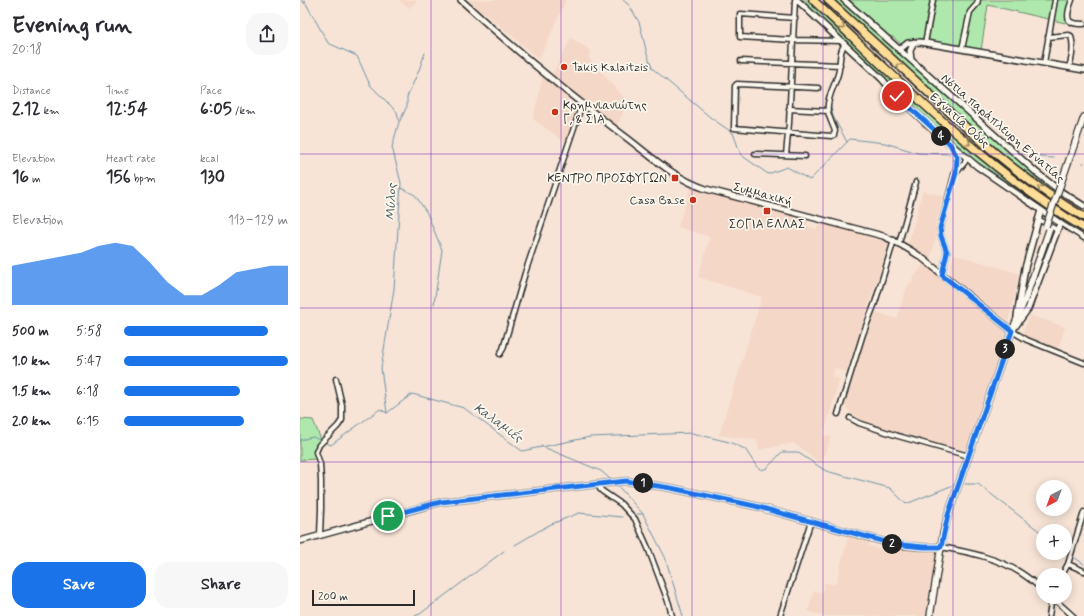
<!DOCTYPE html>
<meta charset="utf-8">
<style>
:root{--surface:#fff;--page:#f7f7f7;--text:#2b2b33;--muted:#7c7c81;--accent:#1a73e8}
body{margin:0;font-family:Mynerve,sans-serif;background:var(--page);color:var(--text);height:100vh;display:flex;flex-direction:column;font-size:15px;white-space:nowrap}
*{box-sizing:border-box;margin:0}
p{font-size:13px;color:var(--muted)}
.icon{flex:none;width:22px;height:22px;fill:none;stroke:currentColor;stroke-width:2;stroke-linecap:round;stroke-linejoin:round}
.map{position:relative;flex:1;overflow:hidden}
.sheet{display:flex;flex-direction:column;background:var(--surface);width:300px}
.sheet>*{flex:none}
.needle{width:26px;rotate:221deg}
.fabs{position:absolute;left:736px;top:480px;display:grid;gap:8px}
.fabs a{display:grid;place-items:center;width:36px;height:36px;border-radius:50%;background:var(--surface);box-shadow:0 2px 10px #0003;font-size:20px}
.scale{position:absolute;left:12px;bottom:10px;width:103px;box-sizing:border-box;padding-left:4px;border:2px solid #2b2b2b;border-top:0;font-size:11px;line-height:14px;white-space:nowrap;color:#2b2b2b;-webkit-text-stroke:3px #fbf7ec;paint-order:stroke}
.pin{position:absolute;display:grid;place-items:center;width:34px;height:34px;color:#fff;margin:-17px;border:2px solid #fff;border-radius:50%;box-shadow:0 1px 4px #0007}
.km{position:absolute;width:20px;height:20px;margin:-10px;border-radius:50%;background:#222;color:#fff;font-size:11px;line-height:20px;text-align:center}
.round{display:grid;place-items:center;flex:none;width:42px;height:42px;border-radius:16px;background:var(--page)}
.overview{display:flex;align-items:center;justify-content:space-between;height:68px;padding:0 12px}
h1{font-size:22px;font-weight:700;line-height:30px}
.metrics{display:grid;grid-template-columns:repeat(3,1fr);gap:6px;height:68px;padding:4px 12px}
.metrics div{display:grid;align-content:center}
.metrics b{font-size:17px;font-weight:700}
.metrics small{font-size:11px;font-weight:400}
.metrics p{font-size:11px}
.chart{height:112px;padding:8px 12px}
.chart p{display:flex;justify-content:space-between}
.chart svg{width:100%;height:72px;margin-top:4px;fill:var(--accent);opacity:.7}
.button{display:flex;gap:8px;margin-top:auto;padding:8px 12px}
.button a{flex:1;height:46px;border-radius:16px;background:var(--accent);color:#fff;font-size:16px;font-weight:700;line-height:46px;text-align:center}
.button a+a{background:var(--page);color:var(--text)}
ul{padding:0 12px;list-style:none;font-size:13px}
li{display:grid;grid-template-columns:64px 48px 1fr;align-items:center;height:30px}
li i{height:10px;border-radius:5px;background:var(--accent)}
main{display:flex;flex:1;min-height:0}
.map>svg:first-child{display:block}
</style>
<main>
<section class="sheet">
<div class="overview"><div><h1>Evening run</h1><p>20:18</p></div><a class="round"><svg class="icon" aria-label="share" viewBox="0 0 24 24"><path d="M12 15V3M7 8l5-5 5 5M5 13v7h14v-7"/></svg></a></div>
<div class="metrics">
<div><p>Distance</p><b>2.12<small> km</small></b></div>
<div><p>Time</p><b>12:54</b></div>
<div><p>Pace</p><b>6:05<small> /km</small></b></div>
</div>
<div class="metrics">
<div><p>Elevation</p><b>16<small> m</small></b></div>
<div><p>Heart rate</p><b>156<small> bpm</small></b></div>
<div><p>kcal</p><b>130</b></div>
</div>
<div class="chart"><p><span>Elevation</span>113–129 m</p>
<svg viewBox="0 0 160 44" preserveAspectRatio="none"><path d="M0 44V20L10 18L20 16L30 14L40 12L50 8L60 6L70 8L80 18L90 30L100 38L110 38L120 32L130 24L140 22L150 20L160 20V44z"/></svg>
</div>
<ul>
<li><b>500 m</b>5:58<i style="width:88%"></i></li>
<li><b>1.0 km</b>5:47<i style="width:100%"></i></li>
<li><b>1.5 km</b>6:18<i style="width:71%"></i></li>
<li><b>2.0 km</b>6:15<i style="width:73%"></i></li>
</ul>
<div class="button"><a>Save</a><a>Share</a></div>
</section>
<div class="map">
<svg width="784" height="616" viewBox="0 0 784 616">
<rect width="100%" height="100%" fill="#f7e4d6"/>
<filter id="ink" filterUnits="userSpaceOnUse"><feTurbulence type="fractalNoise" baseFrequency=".025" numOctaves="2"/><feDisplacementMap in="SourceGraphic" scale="8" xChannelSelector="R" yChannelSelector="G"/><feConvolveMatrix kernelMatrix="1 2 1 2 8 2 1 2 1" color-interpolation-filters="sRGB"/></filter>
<g filter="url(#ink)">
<!-- built -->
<path fill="#f4d7c6" d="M98,0h19l-7,8z
M169,0h97l-27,59 -54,-46 -2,1z
M271,38l20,13 -3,6 40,45 -11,24 -65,-51z
M243,76l23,21v2l11,8 -11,36 -33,-24z
M391,187l88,26 27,6 2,7 8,3 6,-6 67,20 -43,129 -11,-4 -3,9 8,2 -17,56 8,2 -10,27 -17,-14 -11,-7 -34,7 -2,-10 -38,-5 43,-138 -64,-20 12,-40 -32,-10z
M623,191l20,5 -7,28v13l-6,23 -22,-16z
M654,254l66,20 -12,48 -57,-44 -1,-11z
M624,263l85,69 -40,116 -4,2 -27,-6 -72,-22 -15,-9 -4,-4 -4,-9 31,-89 23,8 9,-30z
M730,315l35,12 -7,22 -36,-15z
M549,534l21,7 -1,5 21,6 1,-5 45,5 -11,64h-100l-17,-5 6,-20 8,2 3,-10 11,1z"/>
<!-- green -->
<path fill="#afe8ac" stroke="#6d8a6c" d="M500,0h9l165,153 76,55 -1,3 -80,-55z
M534,0h7l148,133 67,56 -1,3 -53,-38 -58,-51z
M548,0h222l-5,23 -77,-18 -7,45 -66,-11 -14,5 -8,-7 -4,-1z
M0,419l13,1 7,17 -3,22 -17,1z"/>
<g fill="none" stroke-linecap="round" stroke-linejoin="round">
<!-- stream -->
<path stroke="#6d92a7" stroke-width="1" d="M1,0l4,4
M4,0l24,43 29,13 13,29 27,27 2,10 -7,25 9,36 -7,106 -13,79 6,45
M323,0l6,5 10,17 3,11 5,21 5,14 59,50 22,15 8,22 27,19 19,-7 23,13 40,-41 35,4 33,10 32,1
M531,107l2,9 14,26
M100,121l7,-15v-9l12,-27 6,-17
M728,156l26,2
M783,163h1
M101,188l14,7 12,18 15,37 -8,54
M0,440l13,-3 8,4
M24,442l7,3 49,-36 7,4 25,-19 52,14 58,43 68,-14 102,-4 37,9 16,7 12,18 5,3 5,-2 15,-16h15l29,19 64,17 16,16 50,-20
M241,446l60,25 9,8
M665,484h13l65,50
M317,485l26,29 22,43 18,59
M337,514h6
M215,545l34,-20 30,-12 43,4
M765,550l2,2
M772,556l12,8
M114,616l6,-2 84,-63"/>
<!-- minor casing -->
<g stroke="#2b2b2b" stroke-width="7">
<path id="minor" d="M772,0c-2,5 -7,19 -1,22 3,2 9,2 13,2
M495,18l-55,-4v23l53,3 49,1
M748,37l21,-2 2,1c3,10 1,22 -2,31
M625,43l8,-43
M662,49l8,-37 7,-8 1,-4
M441,61l99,4
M744,63l11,-63
M518,88l-81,-4 -2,2 -1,42 97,8 3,-1 1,-4c-2,-6 -6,-13 -7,-20 -2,-12 7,-26 10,-37 3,-9 0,-22 7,-30
M489,109l39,2
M455,154l50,2
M486,155l3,-32 6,-123
M656,173l9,-11 1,-4
M738,219l19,11
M760,223l24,15
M599,243l17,-61
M642,275l5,-23 -6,-16 -1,-7 17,-65v-7l-5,-10
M712,331l15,9 57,23
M200,354l3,-5 22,-76 57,-169
M538,414l25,-80 12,-31 19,-63
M550,418l9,5 39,13 71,20
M298,484l2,5 2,2 19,13 14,15 13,29 21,56 3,12
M20,535l1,-26v-28l-1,-17 -4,-12 3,-7 19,-19 4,-6v-15l-6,-26
M641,547c27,5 57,11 80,26 8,5 15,11 22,17
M768,564l16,7
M762,575l6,-11 16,-52
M752,597l21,19
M480,616l31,-95
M749,616l3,-19"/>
</g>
<!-- tertiary casing -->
<g stroke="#2b2b2b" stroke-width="8">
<path id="tertiary" d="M161,0c53,49 108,95 166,138 25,19 48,41 79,51l177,47c14,6 26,13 38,21l91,74 16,-22 32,-86 -82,-56 -48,-40 -33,-31 -15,-17 -85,-79
M544,0l193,173 23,18 24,15
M599,50l9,-7 12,-1 164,28
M611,60l-1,-9 4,-9
M717,316l8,-48 16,-58
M0,541l141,-39 185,-21 45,7 84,18 141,39 27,2h18"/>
</g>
<!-- secondary casing -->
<g stroke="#2b2b2b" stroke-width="8">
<path id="secondary" d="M760,186l24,-69
M630,616l13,-82 5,-19 64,-184 14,-34 24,-70"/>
</g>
<!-- motorway casing -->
<g stroke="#2b2b2b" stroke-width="10">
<path id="motorway" d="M513,0c86,80 169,167 271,228
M528,0c35,32 70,64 105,97 47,44 95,87 151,120"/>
</g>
<!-- minor -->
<use href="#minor" stroke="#fbf7ec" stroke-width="4"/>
<!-- tertiary -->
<use href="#tertiary" stroke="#fbf7ec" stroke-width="5"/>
<!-- secondary -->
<use href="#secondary" stroke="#fbf7ec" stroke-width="5.5"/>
<!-- motorway -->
<use href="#motorway" stroke="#ffdd96" stroke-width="7"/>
<!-- secondary-bridge casing -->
<g stroke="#2b2b2b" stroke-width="8" stroke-linecap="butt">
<path id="secondary-bridge" d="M746,226l14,-40"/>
</g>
<!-- secondary-bridge -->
<use href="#secondary-bridge" stroke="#fbf7ec" stroke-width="5.5"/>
</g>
<!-- one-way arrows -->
<defs><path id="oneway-chevron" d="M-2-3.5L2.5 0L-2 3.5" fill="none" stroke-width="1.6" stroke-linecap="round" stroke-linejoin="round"/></defs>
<g stroke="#958460">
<use href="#oneway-chevron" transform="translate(542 27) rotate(43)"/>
<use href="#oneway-chevron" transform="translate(599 66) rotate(-137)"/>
<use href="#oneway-chevron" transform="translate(668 143) rotate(41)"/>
<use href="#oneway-chevron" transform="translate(740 188) rotate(-144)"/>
</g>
</g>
<g fill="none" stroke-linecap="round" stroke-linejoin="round" filter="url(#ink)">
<!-- route casing -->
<g stroke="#fff" stroke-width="8">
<path id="route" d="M88,516l53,-14 185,-21 45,7 84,18 138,38 30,3h18l7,-32 64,-184 -70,-56 5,-23 -6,-16 -1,-8 16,-55 1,-16 -7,-13 -53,-48"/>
</g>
<!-- route -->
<use href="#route" stroke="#1a73e8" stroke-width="5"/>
</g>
<!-- grid -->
<path fill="none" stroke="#7b2cbf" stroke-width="1" stroke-opacity="0.55" d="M131,0v616M261,0v616M392,0v616M523,0v616M653,0v616M0,154h784M0,308h784M0,462h784"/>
<!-- markers -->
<g fill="#c8321e" stroke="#fbf7ec" stroke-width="1.5">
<circle cx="264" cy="67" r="4"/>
<circle cx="255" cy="112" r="4"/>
<rect x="371" y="174" width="8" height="8" rx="2"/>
<circle cx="393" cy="200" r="4"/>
<rect x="463" y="207" width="8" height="8" rx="2"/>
</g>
<g text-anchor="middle" stroke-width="3.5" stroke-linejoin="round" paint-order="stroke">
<!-- poi labels -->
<g font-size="12" fill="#2b2b2b" stroke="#fbf7ec" text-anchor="start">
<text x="272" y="71">Takis Kalaitzis</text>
<text x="263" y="109">Κρημνιανιώτης<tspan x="263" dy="14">Γ, &amp; ΣΙΑ</tspan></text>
<text x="367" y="182" text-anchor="end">ΚΕΝΤΡΟ ΠΡΟΣΦΥΓΩΝ</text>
<text x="385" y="204" text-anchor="end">Casa Base</text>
<text x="467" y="228" text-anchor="middle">ΣΟΓΙΑ ΕΛΛΑΣ</text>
</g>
<!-- street labels -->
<g font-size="12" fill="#2b2b2b" stroke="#fbf7ec">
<text transform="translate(660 120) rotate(42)" y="4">Εγνατία Οδός</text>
<text transform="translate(703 128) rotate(41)" y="4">Νότια παράπλευρη Εγνατίας</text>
<text transform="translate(463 194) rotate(15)" y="4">Συμμαχική</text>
</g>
<!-- water labels -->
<g font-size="13" font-style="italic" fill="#46565f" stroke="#fbf7ec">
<text transform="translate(90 202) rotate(-88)" y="5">Μύλος</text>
<text transform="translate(199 422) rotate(36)" y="5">Καλαμιές</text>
</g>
</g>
</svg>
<div class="fabs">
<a><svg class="needle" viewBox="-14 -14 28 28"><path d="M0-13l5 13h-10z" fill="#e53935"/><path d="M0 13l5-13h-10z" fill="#7c7c81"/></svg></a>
<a>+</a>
<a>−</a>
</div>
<div class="scale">200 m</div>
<div class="pin" style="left:88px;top:516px;background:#1e9e55"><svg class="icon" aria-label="arrive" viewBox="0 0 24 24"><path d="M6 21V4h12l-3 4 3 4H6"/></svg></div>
<div class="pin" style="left:597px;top:96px;background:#d93025"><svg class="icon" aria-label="check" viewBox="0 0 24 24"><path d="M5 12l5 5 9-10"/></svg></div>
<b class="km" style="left:343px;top:483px">1</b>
<b class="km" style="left:592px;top:544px">2</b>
<b class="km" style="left:705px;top:349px">3</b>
<b class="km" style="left:641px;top:136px">4</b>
</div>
</main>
